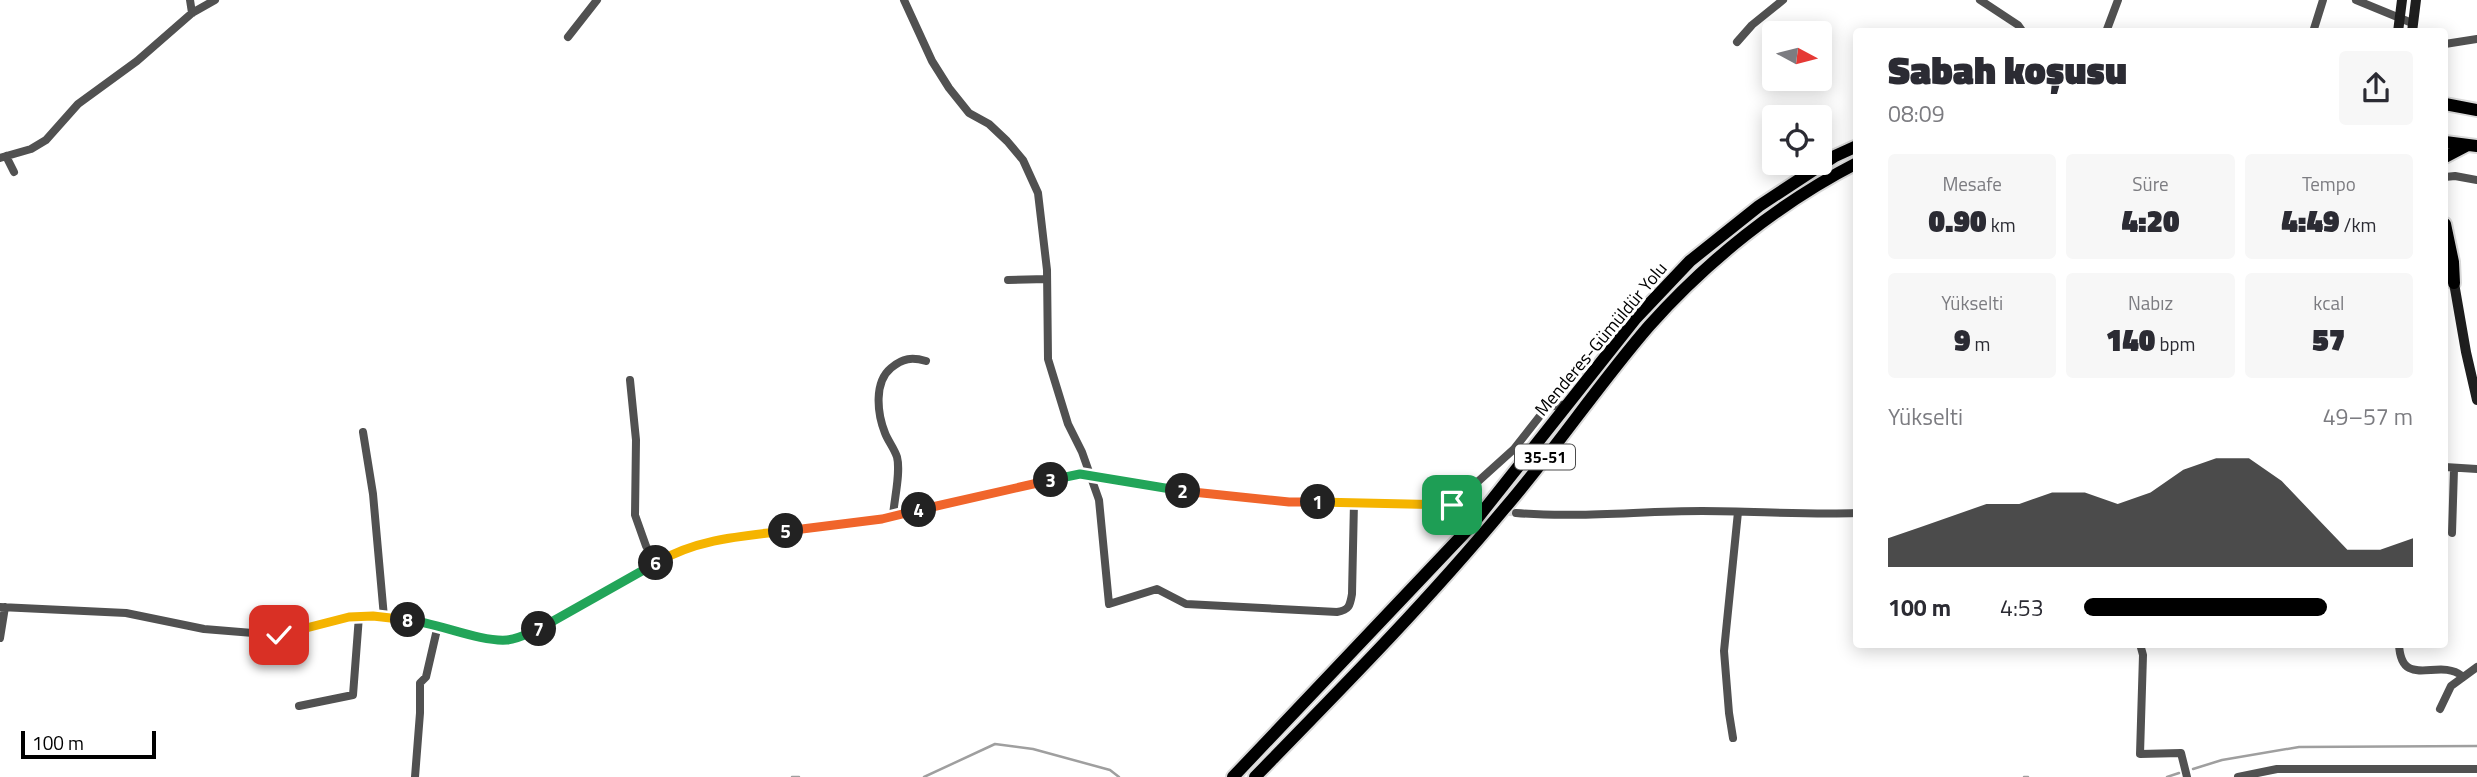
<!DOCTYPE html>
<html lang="tr">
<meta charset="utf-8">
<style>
:root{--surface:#fff;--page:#f7f7f7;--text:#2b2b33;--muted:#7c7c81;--accent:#000}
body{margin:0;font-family:"Titillium Web",sans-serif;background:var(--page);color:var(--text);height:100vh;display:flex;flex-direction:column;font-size:26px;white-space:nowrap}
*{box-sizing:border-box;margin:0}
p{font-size:23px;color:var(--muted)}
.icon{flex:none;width:38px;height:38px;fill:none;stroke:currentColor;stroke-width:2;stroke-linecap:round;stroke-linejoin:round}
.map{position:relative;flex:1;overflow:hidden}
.drawer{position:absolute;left:1853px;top:28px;width:595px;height:620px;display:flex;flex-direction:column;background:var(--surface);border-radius:7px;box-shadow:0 4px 18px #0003}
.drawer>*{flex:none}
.needle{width:46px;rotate:97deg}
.fabs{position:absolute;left:1762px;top:21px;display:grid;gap:14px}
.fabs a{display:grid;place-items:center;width:70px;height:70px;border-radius:7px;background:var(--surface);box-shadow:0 4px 18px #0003;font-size:35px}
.scale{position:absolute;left:21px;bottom:18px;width:135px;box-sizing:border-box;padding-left:7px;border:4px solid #000;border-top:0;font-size:19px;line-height:24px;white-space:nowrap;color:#000;-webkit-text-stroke:5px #fff;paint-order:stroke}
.pin{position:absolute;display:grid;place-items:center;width:60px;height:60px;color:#fff;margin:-30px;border-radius:14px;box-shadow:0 4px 10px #0006}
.km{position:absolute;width:35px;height:35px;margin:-18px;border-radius:50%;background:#222;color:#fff;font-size:19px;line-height:35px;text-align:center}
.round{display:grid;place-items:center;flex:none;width:74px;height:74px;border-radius:7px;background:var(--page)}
.headline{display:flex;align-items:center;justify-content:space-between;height:119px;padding:0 35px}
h1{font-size:38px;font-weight:800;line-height:52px}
.figures{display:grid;grid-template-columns:repeat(3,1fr);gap:10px;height:119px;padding:7px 35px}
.figures div{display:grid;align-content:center;border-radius:7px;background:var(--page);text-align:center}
.figures b{font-size:30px;font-weight:800}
.figures small{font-size:19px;font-weight:400}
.figures p{font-size:19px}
.chart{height:196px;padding:14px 35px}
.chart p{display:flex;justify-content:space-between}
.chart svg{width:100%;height:126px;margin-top:7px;fill:var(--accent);opacity:.7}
ul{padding:0 35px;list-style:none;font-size:23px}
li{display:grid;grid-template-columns:112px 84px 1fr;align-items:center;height:52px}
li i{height:18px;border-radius:9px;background:var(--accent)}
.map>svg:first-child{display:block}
</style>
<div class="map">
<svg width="2477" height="777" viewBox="0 0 2477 777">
<rect width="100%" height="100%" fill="#fff"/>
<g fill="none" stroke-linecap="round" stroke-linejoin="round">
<!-- stream -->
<path stroke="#9f9f9f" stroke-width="2.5" d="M2193,769l29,-9 77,-13 178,-1
M792,777h7
M924,777l71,-33 38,5 77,21 9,7
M2024,777h4
M2167,777l12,-4"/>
<!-- street-tunnel -->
<path stroke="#d9d9d9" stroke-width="8" stroke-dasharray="8 4" stroke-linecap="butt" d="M1469,505l47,8"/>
<!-- primary casing -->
<g stroke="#dbdbdb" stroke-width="16">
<path id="primary" d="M2445,104l32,6
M2445,142l32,4
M2445,157l21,-11
M2445,224l8,38 1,21
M1233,777l239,-252 164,-207 54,-57 69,-55 76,-50 22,-10
M1255,777c85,-87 171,-174 249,-268 51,-59 94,-124 145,-183 58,-65 130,-123 208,-163"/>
</g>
<!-- street -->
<path stroke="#515151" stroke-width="8" d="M190,0l2,13
M904,0l28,61 17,27 20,25 20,11 18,17 16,19 15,33 9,77 1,89 20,65 14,28 17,48 10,104 48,-15 29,15 151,8c12,-2 13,-6 15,-18l2,-92
M1980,0l38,25 5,7
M2356,0l56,23
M2106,32l12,-32
M2313,32l10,-32
M568,37l29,-37
M1737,42l15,-17 31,-25
M2445,44l32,-5
M6,156l8,16
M0,158l31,-9 15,-9 32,-36 59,-43 55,-48 23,-13
M2445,177l10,-1 22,4
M1008,280l39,-1
M630,380l6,60 -1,75 11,31 10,17
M363,432l10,62 11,123
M2445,467l32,2
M1452,505l62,-56 33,-42 21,-3
M1516,513c62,5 124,-2 186,-2 52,0 103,4 155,2
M893,516c1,-16 8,-44 4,-59 -3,-9 -9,-16 -12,-24 -8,-20 -11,-51 6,-65 12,-10 21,-11 35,-7
M2452,533l2,-64
M0,607l126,6 78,16 75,6 70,-18 24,-1 54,6 56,15 24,3 37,-13 120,-69 26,-11 36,-10 156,-18 198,-45c41,4 81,15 122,19 89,9 178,12 267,12
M0,638l5,-31
M2140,644l3,11 -3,99 41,-1 6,24
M2399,644c2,47 40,13 63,32
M299,706l54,-11 6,-79
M2440,709l11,-23 26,-19
M1733,738l-4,-25 -5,-62 14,-139
M415,777l5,-64v-30l6,-6 12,-52
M2238,777l39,-8h200"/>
<!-- secondary -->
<path stroke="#1e1e1e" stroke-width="10" d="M2398,32l4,-32
M2412,32l4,-32
M2454,283l12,69 11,48"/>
<!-- primary -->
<use href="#primary" stroke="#000" stroke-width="12"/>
</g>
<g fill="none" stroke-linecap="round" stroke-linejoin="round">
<!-- split-1 casing -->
<g stroke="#fff" stroke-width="14">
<path id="split-1" d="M1318,502l134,3"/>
</g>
<!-- split-2 casing -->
<g stroke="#fff" stroke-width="14">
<path id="split-2" d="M1183,491l106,11h29"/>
</g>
<!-- split-3 casing -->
<g stroke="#fff" stroke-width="14">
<path id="split-3" d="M1051,480l29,-6 103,17"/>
</g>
<!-- split-4 casing -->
<g stroke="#fff" stroke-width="14">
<path id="split-4" d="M919,510l132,-30"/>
</g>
<!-- split-5 casing -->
<g stroke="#fff" stroke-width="14">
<path id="split-5" d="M786,531l96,-12 37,-9"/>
</g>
<!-- split-6 casing -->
<g stroke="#fff" stroke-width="14">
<path id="split-6" d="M656,563c40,-24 85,-27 130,-32"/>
</g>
<!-- split-7 casing -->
<g stroke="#fff" stroke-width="14">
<path id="split-7" d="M539,629l117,-66"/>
</g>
<!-- split-8 casing -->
<g stroke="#fff" stroke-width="14">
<path id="split-8" d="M408,620c30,3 71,22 99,20 11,-1 22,-7 32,-11"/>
</g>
<!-- split-9 casing -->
<g stroke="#fff" stroke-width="14">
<path id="split-9" d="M279,635l70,-18 24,-1 35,4"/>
</g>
<!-- split-1 -->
<use href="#split-1" stroke="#f5b400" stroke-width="9"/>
<!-- split-2 -->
<use href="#split-2" stroke="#f0652b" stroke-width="9"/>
<!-- split-3 -->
<use href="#split-3" stroke="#22a559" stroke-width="9"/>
<!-- split-4 -->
<use href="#split-4" stroke="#f0652b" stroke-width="9"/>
<!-- split-5 -->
<use href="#split-5" stroke="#f0652b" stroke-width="9"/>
<!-- split-6 -->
<use href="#split-6" stroke="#f5b400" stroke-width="9"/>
<!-- split-7 -->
<use href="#split-7" stroke="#22a559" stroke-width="9"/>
<!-- split-8 -->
<use href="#split-8" stroke="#22a559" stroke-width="9"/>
<!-- split-9 -->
<use href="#split-9" stroke="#f5b400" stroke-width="9"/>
</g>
<g text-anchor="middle" stroke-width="6" stroke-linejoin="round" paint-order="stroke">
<!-- shield labels -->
<rect fill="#fff" stroke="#4c4c4c" stroke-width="2" x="1515" y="444.5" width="60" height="25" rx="5"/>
<g font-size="16" font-weight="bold" fill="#000">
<text x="1545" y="463">35-51</text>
</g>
<!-- street labels -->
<g font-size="18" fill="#000" stroke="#fff">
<text transform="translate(1601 339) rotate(-50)" y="6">Menderes-Gümüldür Yolu</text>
</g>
</g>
</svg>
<div class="fabs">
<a><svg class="needle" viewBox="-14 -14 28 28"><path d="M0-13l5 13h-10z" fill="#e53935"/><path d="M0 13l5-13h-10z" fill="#7c7c81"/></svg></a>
<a><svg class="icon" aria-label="locate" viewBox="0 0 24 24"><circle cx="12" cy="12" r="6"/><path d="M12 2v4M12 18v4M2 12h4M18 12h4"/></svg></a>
</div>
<div class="scale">100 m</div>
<div class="pin" style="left:1452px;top:505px;background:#1e9e55"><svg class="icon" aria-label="arrive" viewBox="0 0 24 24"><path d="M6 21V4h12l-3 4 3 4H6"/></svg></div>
<div class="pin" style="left:279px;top:635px;background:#d93025"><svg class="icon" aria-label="check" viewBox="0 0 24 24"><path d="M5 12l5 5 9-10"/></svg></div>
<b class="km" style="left:1318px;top:502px">1</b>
<b class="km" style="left:1183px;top:491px">2</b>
<b class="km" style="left:1051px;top:480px">3</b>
<b class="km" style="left:919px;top:510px">4</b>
<b class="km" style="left:786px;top:531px">5</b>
<b class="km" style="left:656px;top:563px">6</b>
<b class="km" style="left:539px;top:629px">7</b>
<b class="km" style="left:408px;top:620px">8</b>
<section class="drawer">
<div class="headline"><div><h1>Sabah koşusu</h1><p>08:09</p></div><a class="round"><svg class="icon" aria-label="share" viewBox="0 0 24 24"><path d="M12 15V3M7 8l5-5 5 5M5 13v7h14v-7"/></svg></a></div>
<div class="figures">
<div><p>Mesafe</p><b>0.90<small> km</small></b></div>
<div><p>Süre</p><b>4:20</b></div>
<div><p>Tempo</p><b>4:49<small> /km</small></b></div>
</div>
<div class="figures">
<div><p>Yükselti</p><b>9<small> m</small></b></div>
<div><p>Nabız</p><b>140<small> bpm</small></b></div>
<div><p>kcal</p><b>57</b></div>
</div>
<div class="chart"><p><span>Yükselti</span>49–57 m</p>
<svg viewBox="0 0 160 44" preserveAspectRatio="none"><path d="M0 44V34L10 30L20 26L30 22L40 22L50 18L60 18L70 22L80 18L90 10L100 6L110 6L120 14L130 26L140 38L150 38L160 34V44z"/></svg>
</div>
<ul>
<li><b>100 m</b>4:53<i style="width:74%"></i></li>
</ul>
</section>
</div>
